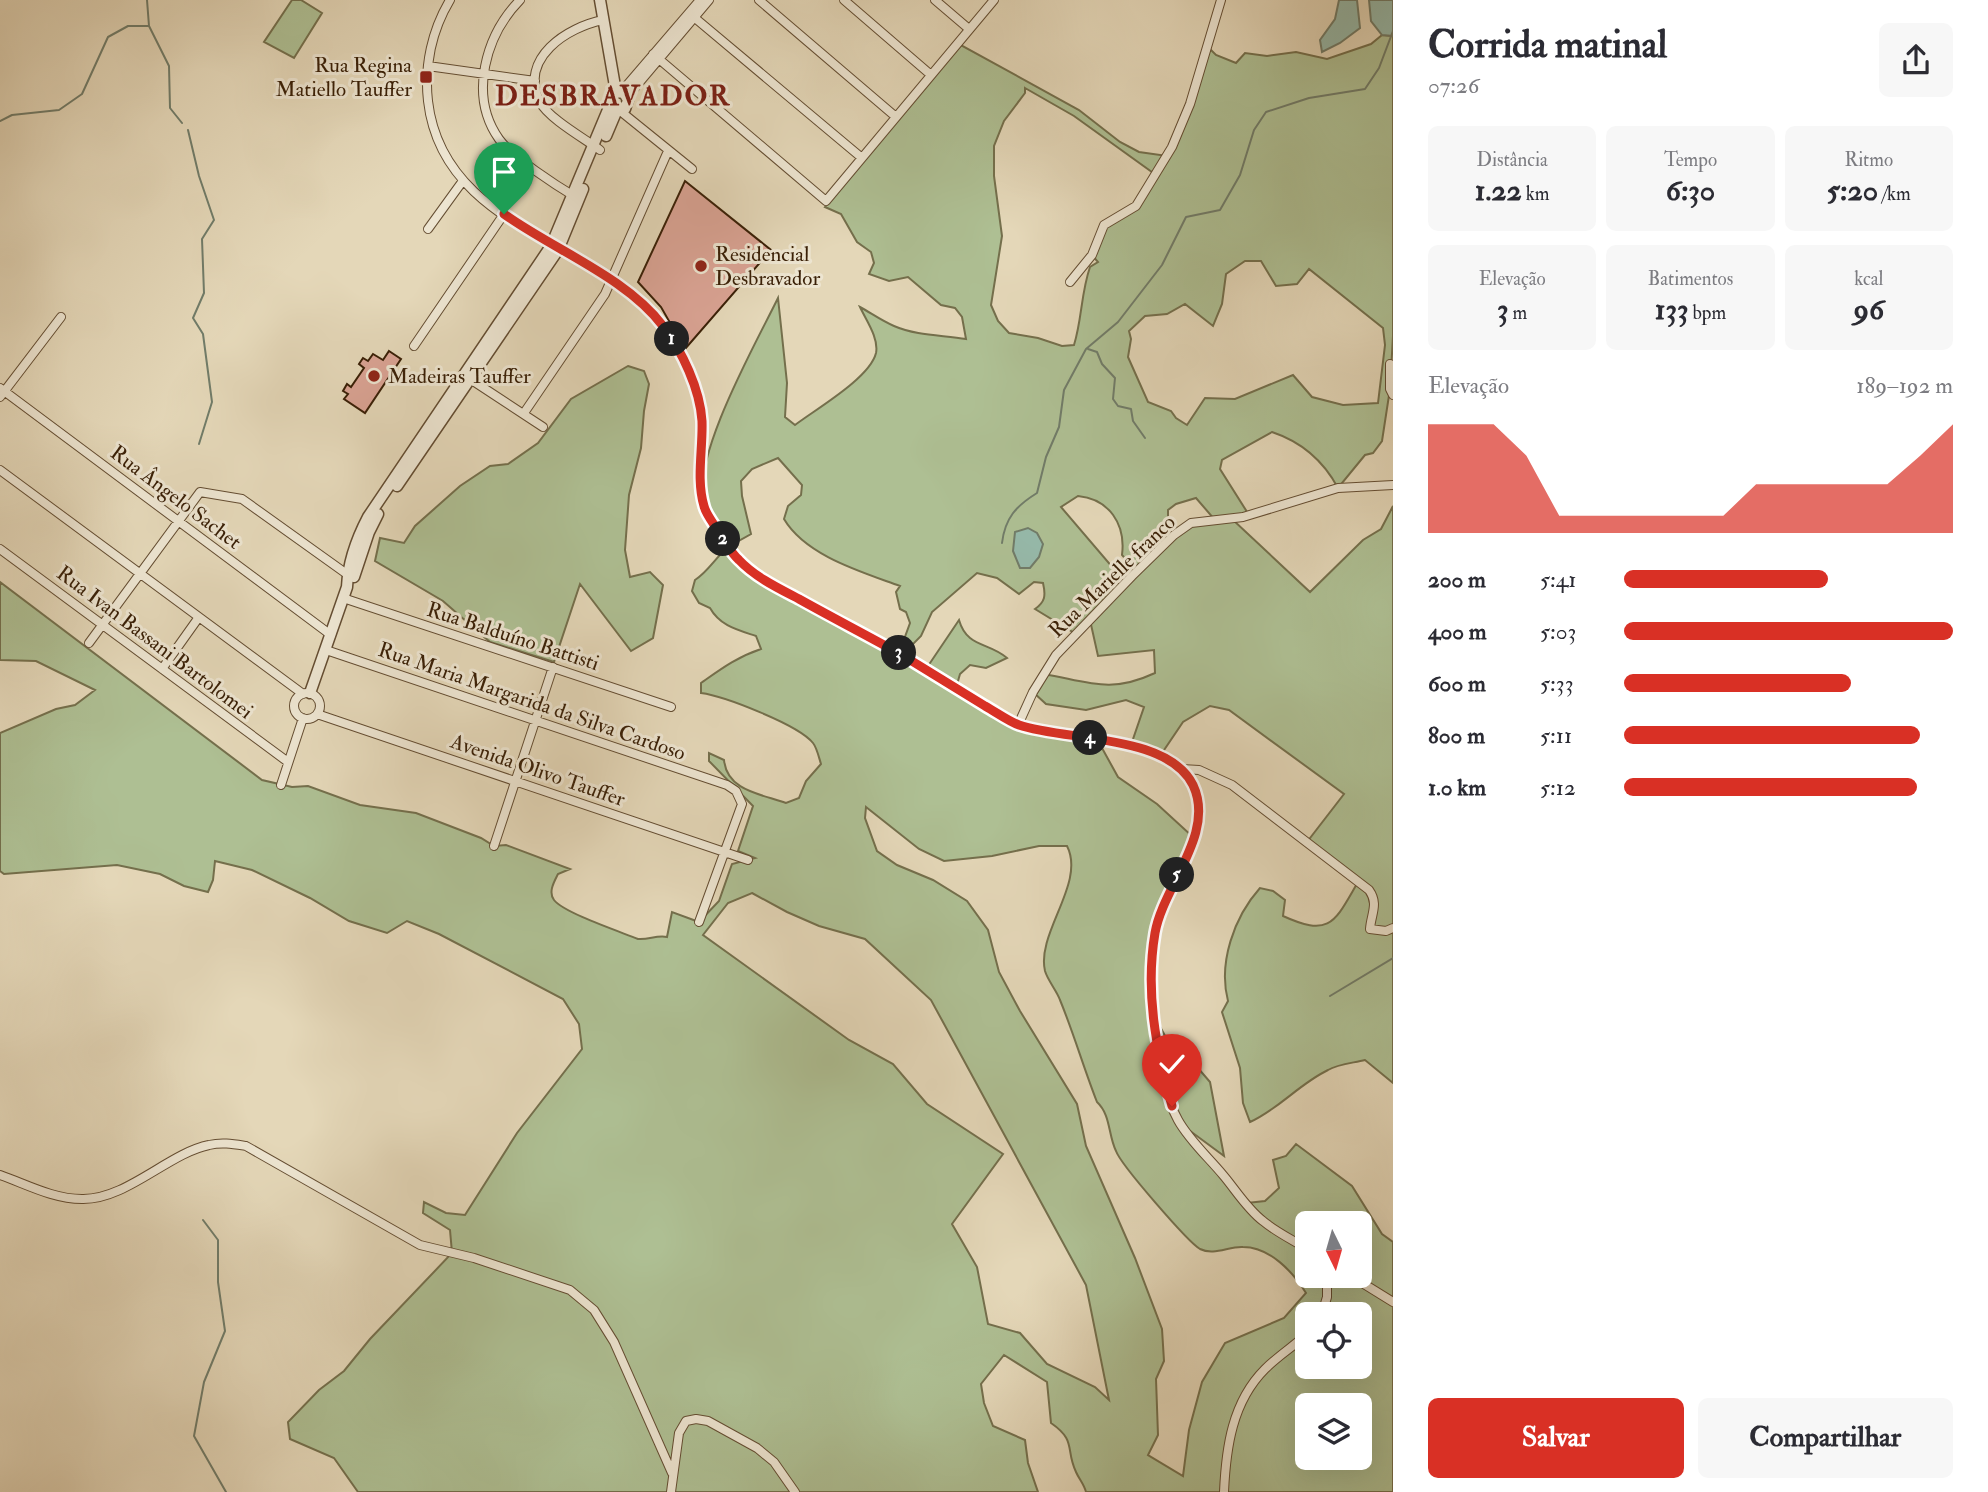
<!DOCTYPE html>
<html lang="pt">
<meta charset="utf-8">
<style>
:root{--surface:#fff;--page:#f7f7f7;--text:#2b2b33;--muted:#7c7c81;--accent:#d93025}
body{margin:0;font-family:"IM FELL Double Pica",serif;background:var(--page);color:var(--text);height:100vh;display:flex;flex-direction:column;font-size:26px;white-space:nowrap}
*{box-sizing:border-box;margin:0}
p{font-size:23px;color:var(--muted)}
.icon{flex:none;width:38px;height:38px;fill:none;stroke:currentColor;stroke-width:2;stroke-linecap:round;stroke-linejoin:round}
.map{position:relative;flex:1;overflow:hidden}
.drawer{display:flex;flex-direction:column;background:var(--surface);width:595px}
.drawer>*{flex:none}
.needle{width:46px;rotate:175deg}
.buttons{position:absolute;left:1295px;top:1211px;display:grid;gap:14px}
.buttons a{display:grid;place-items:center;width:77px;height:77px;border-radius:10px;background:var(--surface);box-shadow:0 7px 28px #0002;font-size:35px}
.pin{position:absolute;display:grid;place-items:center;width:60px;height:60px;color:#fff;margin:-72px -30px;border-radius:50% 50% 50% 0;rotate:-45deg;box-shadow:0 0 7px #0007}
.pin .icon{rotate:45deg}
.km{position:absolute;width:35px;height:35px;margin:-18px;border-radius:50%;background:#222;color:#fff;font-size:19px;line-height:35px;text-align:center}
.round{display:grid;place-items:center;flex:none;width:74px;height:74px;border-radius:10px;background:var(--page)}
.headline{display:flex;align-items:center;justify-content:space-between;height:119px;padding:0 35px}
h1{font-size:38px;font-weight:800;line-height:52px}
.figures{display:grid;grid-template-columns:repeat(3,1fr);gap:10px;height:119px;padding:7px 35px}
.figures div{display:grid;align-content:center;border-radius:10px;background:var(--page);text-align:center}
.figures b{font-size:30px;font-weight:800}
.figures small{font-size:19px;font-weight:400}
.figures p{font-size:19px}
.chart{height:196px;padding:14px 35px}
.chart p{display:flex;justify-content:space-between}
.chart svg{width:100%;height:126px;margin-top:7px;fill:var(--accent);opacity:.7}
.action{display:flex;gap:14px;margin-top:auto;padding:14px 35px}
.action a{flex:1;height:80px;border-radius:10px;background:var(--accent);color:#fff;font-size:28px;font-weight:800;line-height:80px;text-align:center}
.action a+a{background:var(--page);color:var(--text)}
ul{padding:0 35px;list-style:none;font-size:23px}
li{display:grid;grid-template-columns:112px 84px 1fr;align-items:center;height:52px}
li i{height:18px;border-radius:9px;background:var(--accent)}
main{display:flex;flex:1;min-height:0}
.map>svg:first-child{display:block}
</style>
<main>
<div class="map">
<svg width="1393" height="1492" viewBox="0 0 1393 1492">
<rect width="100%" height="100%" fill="#e4d7b8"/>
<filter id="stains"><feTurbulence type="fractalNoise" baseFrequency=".00286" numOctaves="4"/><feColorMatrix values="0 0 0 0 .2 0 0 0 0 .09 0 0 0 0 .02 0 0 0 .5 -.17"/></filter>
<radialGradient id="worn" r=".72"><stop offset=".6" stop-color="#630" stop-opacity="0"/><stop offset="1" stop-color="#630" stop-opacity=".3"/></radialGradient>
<!-- green -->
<path fill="#aebf93" stroke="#746f4c" stroke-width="2" fill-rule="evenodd" d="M292,0h9l21,13 -28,45 -30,-16z
M1382,35l11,1v300l-3,53 -8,52 -9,12 -8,2 -27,33c-15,-28 -36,-46 -66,-56l-50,28 -2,9 29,46 -16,5 77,72 53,-52 18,-11 12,-23v577l-28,-23c-12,3 -27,4 -37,10 -29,14 -49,39 -78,52l-7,-19 -3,-35 -18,-56 6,-11c-10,-38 6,-84 32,-113l13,3 12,9 -2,16c48,22 52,5 75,-34l-51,-40 37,-48 -115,-84 -19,-4 -27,16 -23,34 -29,-11 13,-38 -18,-7 -40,10 -40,-6 -13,-12 11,-18c45,8 66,20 111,-1l-1,-23 -56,6 -8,-36 -14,14 -41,-25c10,-7 11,-13 8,-26l-9,-1 -15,12 -22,-16 -20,-5 -45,39 -11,24 -11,11 -5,10 21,12 33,-49c8,28 30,22 48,38l-21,10 -16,-3 -10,9 -4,14 62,37 79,14 21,38 39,27 36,33 -37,93 -4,82 17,31 29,25 12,14 14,74 -42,-31 65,78 18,-2 14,-13 -6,-28 13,-4 10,-12 56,42 30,48 11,8v250h-307c-2,-8 -7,-13 -10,-20 -11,-23 1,-31 -25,-49l-4,-41 -43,-27 -23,29 3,19 9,23 32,14 3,23 10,29h-680l-24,-34 -44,-19 -2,-17 31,-32 25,-19 26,-32 82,-86 -2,-23 -27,-17 1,-11 22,11 19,2 52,-82 65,-84 -3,-25 -16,-25 -124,-65 -32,-13 -20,12 -38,-12 -39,-23 -58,-28 -37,-9 -2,19 -5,12 -24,-6 -24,-12 -43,-9 -113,9 -4,-3v-138l56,-24 19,-4 20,-15 -59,-29 -36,-1v-78l262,198 30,7 16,-1 52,19 56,8 65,25 13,8 12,-1 64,24 -12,5c-4,8 -10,18 -4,26 10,13 67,32 84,39 11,1 18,-4 29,-2l5,-25 27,10 20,-21 13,-37 23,-6 -17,-7 15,-45 -44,-45v-8l15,7c3,31 37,34 62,43l13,-5 7,-17 15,-17c-2,-6 -4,-16 -8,-21 -14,-18 -89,-47 -112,-50v-10c20,-14 36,-26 60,-34l-5,-13c-18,-6 -36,-10 -46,-28l-11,-5 -7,-12 3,-11c13,-8 21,-23 33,-33 -8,-13 -22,-28 -25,-42 -11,-49 52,-160 75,-207l9,85 -2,34 10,8c21,-16 75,-47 81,-72 3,-15 -10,-33 -16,-46 11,6 22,14 34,19 23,10 49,9 72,13l-4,-22 -7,-9 -14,-3 -33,-28 -19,4 -20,-7 5,-11 -3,-11 -14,-10 -16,-28 -16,-7 134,-163 120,66 41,32 19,10 28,4 41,-109 8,8 20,8 9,-10 22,3 29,-4 31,7 44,-15zM1025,88l49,28 82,59 -20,31 -32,19 -12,30 6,7 -8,5c-9,26 -8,52 -16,78l-12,1 -24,-8 -29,-5 -11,-12 -7,-16 11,-69 -8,-60v-30l10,-25 21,-28zM1245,261h16l15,25 21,-2 12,-15 74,59 2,17 -7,58 -35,2 -31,-8 -19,-22 -58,24 -30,-1 -18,27 -11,-7 -5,-7 -23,-9 -20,-45 3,-18 -2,-8 16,-15 22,-2 18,-10 28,22 9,-22 4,-30zM778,458l24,27 -1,10 -13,11 -4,13c22,37 78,53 116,67l-4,6 4,17 6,3 4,11 -11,30 -141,-78 -30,-28 23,-13 -9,-38 -1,-15 11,-12zM1078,496c31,3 48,28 44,59l7,8 3,12 -7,7 -64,-75zM1196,498l19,22 -24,3 -13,8 -3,-6 -7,-6v-9l8,-6zM866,807l53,42 25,12 48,-5 47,-10h28c19,37 -31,87 -22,125 3,10 12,20 15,29 14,34 24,69 37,102 14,13 11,33 19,49 5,14 72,91 84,98 14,7 29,-3 43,-2 27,0 50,25 63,46l-22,25 -59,25 -23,39 -13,48 -6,46 -35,-21 10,-20 -2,-56 8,-18 -2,-32 -27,-71 -49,-112 -9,-42 -57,-93 -21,-39 -11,-42 -21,-29 -34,-21 -36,-15 -20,-14 -12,-33zM752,893l35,19 32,14 46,13 66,61 155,285 23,115 -14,-13 -48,-23 -27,-31 -32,-9 -11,-57 -25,-43 51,-70 -76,-50 -34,-40 -44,-24 -146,-105 25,-32zM1307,1223h53v53h-53zM1307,1314h53v53h-53zM1307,1405h53v53h-53z
M628,366l16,5 5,13 -5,27 -3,37 -12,47 -4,55 5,27 20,-5 13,13 -10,53 -22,13 -51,-67 -26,78 -64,-20 -47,-41 -68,-40 5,-23 24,5 11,-17 45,-40 30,-20 18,-2 30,-21 33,-44z"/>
<!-- water -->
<path fill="#96baab" stroke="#717c69" stroke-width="2" d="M1339,0h18l3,28 -20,15 -18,9 -2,-12 15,-21z
M1369,0h24v36l-11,-1 -11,-14z
M1028,528l9,5 6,11 -4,13 -9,11h-10l-7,-17 2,-19z"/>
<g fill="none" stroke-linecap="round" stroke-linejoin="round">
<!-- stream -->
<path stroke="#717c69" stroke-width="2" d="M147,0l2,26 20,40 1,42 12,15
M0,121l12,-6 47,-5 23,-16 26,-57 20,-11h21
M188,130l11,46 15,44 -12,19 2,54 -11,25 10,16 9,68 -13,42
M1088,349l9,3 5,12 13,14 -2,21 5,7 13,3 2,12 12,17
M1002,543c3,-25 14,-37 35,-50l9,-36 13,-30 5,-37 22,-41 32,-27 44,-57 24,-48 34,-7 20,-35 14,-45 12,-18 43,-14 56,-9 14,-21 14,-37
M1330,996l63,-38
M203,1220l15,20v42l7,49 -21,51 -10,54 32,56"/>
</g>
<!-- building -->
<path fill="#daa394" stroke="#391f06" stroke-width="2" d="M685,181l86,69 -86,99 -24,-42 -23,-25z
M389,351l12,8 -36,54 -21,-14 4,-5 -5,-3 4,-7 4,3 13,-19 -5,-4 4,-6 5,3 5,-7 10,6z"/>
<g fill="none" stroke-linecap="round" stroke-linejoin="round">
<!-- minor casing -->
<g stroke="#644d32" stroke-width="10">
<path id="minor" d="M450,0c-18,30 -26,66 -22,101 16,139 193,140 251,250 11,20 20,44 23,66 3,23 -3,47 -1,70 2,33 28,67 54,86 45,32 98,54 146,82 28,16 55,33 82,49 12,7 25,17 39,21 47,14 121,9 159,44 47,42 -17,117 -26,162 -10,51 -2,143 23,189 11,20 30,37 45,55 12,14 24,34 40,46 13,11 30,19 44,28
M520,0c-34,35 -52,95 -21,139 13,18 58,47 78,59
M759,0l137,117
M844,0l87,75
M935,0l34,29
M689,13l173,145
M653,54l173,147 168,-201
M428,66l107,15
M621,92l79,-92
M627,97l82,-97
M619,110l73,59
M600,150c-15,-11 -52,-32 -60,-48 -22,-44 28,-75 63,-82
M428,229l34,-47
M1070,282l22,-27 12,-30 32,-19 36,-59 18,-43 31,-104
M414,346l90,-132
M1390,364v25l3,6
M467,377l76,50
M0,388l331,247
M0,397l61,-80
M524,413l81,-119 63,-143
M0,470l303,224
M0,549l288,213
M343,598l328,109
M89,643l111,-151 42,7 109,78
M326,650l401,135 9,6 6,13 -43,118
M162,669l37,-52
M294 706a13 13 0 1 1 26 0a13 13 0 1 1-26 0Z
M317,714l431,146
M1018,725l15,-33 23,-37 76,-79 42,-41 17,-12 52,-6 95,-29 55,-3
M1182,769l17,1 33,15 137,105c10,14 2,24 1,39l16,2 7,-3
M281,785l22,-67
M494,846l59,-179
M0,1175c26,9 53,24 82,24 44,1 87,-46 127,-54 13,-3 24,-1 37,1l174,99 54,13 96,32 24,20 20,32 58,131
M1351,1276l42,26
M1322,1314l5,-17v-21
M671,1492l8,-59 7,-12 10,-2 12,2 49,27 17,14 21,30
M1224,1492c2,-44 8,-90 41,-123 13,-13 29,-23 42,-35"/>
</g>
<!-- tertiary casing -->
<g stroke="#644d32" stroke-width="13">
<path id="tertiary" d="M600,0l16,92
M616,92l8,1 4,7 -3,9 -8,1
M606,136l11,-26
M397,486l161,-236 25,-61
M354,577l15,-45 9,-18
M310,693l37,-106c1,-23 10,-49 21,-70l183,-271 59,-141"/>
</g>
<!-- minor -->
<use href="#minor" stroke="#ede5d1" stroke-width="8"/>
<!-- tertiary -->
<use href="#tertiary" stroke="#ede5d1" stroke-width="10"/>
</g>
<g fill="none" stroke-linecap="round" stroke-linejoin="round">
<!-- route casing -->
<g stroke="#fff" stroke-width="14">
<path id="route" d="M504,214c50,36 122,63 159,112 19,25 37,63 39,95 1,28 -6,58 2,85 2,9 11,19 16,28 6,9 11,19 19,26 16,17 39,28 60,39 34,19 69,37 103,56 28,17 55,34 83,51 11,6 23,15 34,19 47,16 149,9 174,60 23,49 -30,101 -38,148 -10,59 1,116 17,173"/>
</g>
<!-- route -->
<use href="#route" stroke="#d93025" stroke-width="9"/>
</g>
<!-- markers -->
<g fill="#8f2418" stroke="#ede5d1" stroke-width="2.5">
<rect x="419" y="70" width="14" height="14" rx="3.5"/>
<circle cx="701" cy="266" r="7"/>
<circle cx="374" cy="376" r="7"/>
</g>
<g text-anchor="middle" stroke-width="6" stroke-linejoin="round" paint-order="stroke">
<!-- poi labels -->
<g font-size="21" fill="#391f06" stroke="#ede5d1" text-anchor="start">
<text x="412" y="72" text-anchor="end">Rua Regina<tspan x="412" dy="24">Matiello Tauffer</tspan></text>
<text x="715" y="261">Residencial<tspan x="715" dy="24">Desbravador</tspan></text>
<text x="388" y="383">Madeiras Tauffer</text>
</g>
<!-- street labels -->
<g font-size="21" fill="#391f06" stroke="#ede5d1">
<text transform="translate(176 497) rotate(37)" y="7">Rua Ângelo Sachet</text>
<text transform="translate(1112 576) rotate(-44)" y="7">Rua Marielle franco</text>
<text transform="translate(513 636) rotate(18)" y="7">Rua Balduíno Battisti</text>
<text transform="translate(155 642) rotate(37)" y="7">Rua Ivan Bassani Bartolomei</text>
<text transform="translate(532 701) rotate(19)" y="7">Rua Maria Margarida da Silva Cardoso</text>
<text transform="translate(538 770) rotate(19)" y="7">Avenida Olivo Tauffer</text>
</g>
<!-- district labels -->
<g font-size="28" font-weight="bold" letter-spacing="2" fill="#7a1f14" stroke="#ede5d1">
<text x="613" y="105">DESBRAVADOR</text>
</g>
</g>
<rect width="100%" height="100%" filter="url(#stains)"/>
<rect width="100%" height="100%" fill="url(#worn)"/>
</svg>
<div class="buttons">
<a><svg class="needle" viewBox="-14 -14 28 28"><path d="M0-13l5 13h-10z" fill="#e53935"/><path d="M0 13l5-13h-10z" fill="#7c7c81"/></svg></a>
<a><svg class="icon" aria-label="locate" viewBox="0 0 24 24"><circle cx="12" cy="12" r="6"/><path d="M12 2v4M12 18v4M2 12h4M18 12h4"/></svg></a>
<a><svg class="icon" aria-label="layers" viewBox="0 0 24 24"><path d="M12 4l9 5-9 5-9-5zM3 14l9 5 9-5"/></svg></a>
</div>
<div class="pin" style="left:504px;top:214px;background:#1e9e55"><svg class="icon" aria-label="arrive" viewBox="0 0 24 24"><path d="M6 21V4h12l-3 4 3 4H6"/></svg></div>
<div class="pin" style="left:1172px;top:1106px;background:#d93025"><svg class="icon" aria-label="check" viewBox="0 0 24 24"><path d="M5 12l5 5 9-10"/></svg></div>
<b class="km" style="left:672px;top:339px">1</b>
<b class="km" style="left:723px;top:539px">2</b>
<b class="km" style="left:899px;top:653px">3</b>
<b class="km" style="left:1090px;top:738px">4</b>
<b class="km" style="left:1177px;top:875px">5</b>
</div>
<section class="drawer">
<div class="headline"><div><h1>Corrida matinal</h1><p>07:26</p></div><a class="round"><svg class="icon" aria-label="share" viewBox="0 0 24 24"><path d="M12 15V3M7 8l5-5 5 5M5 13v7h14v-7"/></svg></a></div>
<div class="figures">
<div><p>Distância</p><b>1.22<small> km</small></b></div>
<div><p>Tempo</p><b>6:30</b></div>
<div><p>Ritmo</p><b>5:20<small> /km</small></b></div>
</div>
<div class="figures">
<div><p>Elevação</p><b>3<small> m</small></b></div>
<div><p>Batimentos</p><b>133<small> bpm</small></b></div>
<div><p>kcal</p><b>96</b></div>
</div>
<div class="chart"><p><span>Elevação</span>189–192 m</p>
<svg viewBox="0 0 160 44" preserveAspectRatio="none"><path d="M0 44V6L10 6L20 6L30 17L40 38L50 38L60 38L70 38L80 38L90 38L100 27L110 27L120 27L130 27L140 27L150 17L160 6V44z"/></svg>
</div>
<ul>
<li><b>200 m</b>5:41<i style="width:62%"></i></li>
<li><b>400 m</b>5:03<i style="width:100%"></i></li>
<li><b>600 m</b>5:33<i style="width:69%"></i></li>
<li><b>800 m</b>5:11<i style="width:90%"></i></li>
<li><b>1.0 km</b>5:12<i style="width:89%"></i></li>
</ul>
<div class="action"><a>Salvar</a><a>Compartilhar</a></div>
</section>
</main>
